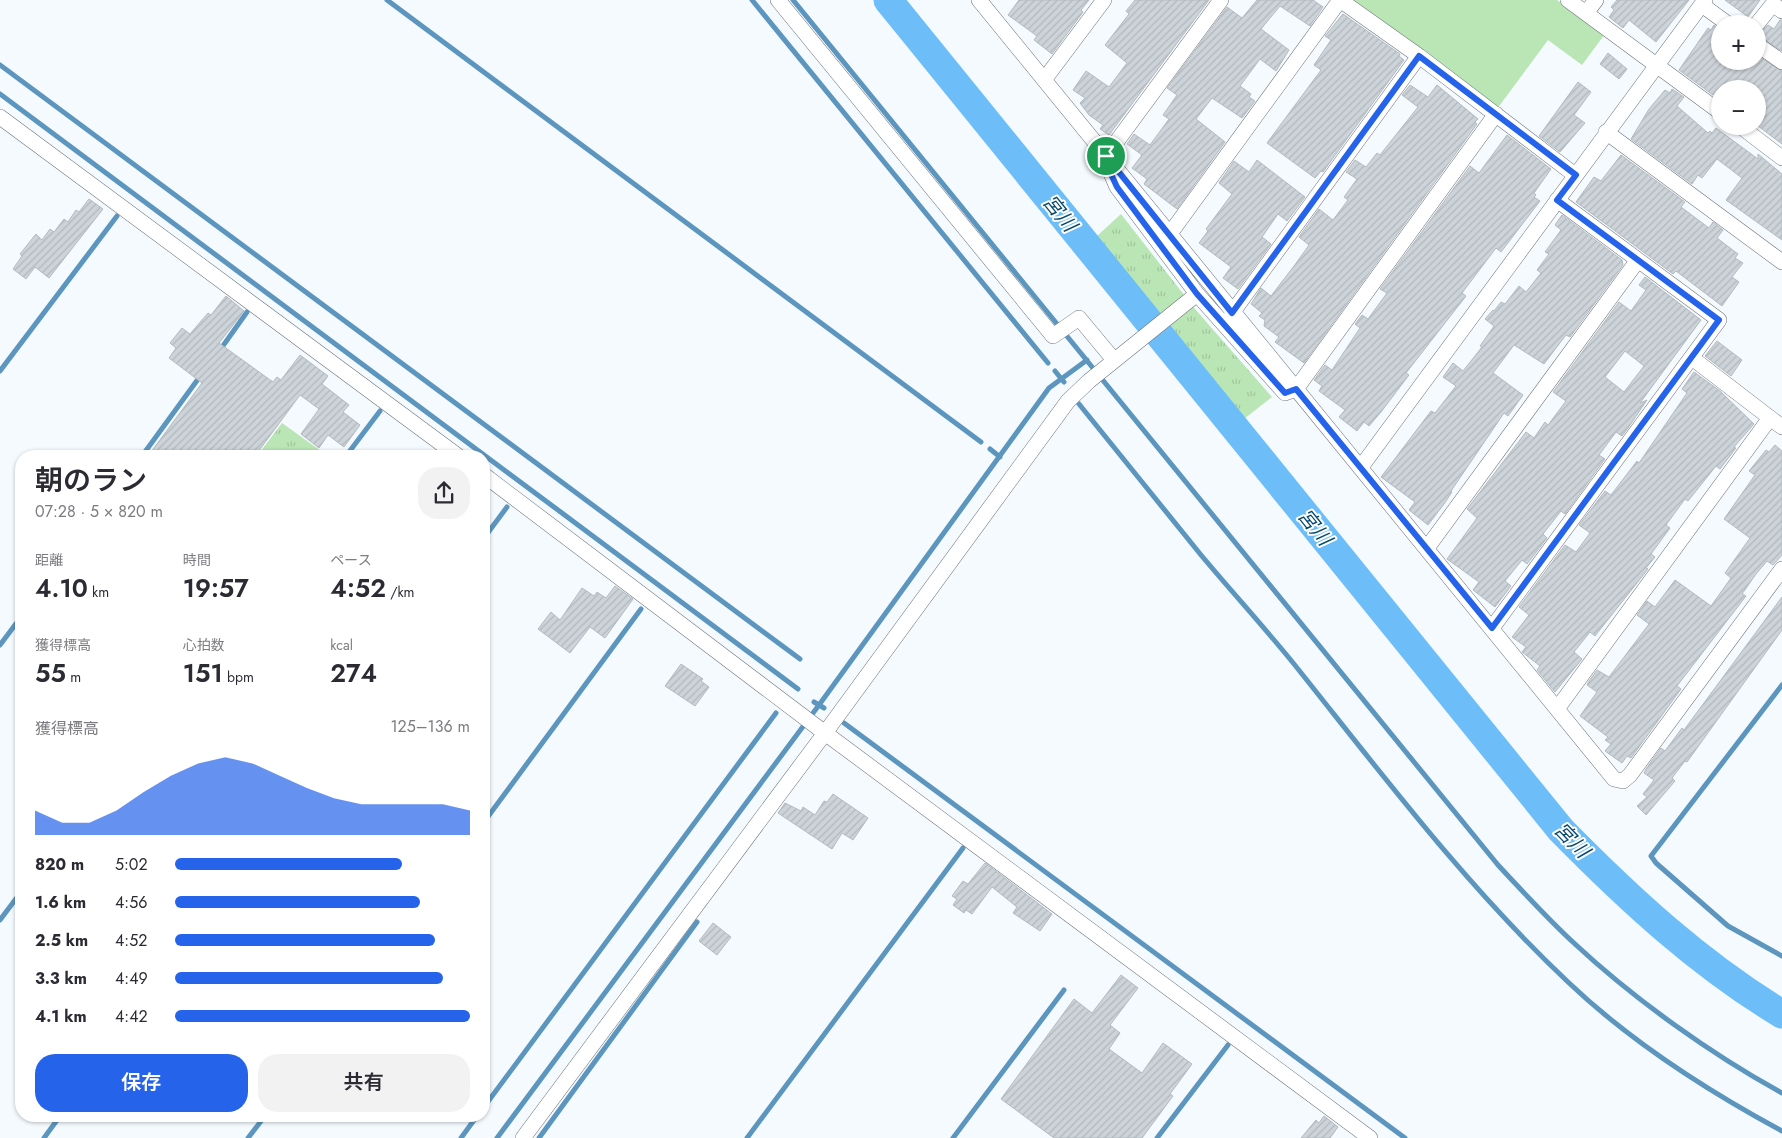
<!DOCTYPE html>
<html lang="ja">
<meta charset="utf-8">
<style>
:root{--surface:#fff;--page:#f2f2f3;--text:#2b2b33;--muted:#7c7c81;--accent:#2563eb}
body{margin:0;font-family:Jost,"Noto Sans JP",sans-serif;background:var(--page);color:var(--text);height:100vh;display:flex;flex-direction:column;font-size:19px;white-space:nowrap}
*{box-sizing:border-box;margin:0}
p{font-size:16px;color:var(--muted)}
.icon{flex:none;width:28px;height:28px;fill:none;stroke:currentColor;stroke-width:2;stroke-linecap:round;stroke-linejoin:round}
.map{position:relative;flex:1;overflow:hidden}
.panel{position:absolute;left:15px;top:450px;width:475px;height:672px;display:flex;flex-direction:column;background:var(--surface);border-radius:20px;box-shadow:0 1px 4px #0004}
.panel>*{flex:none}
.buttons{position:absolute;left:1711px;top:15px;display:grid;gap:10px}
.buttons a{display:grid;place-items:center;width:55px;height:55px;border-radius:50%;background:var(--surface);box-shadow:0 1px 4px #0004;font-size:25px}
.pin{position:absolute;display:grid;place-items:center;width:42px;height:42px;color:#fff;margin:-21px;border:2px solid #fff;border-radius:50%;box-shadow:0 1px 5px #0007}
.round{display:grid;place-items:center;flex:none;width:52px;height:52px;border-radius:20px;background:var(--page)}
.headline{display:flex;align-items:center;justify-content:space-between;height:85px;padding:0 20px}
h1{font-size:28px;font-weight:600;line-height:38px}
.figures{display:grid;grid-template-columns:repeat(3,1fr);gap:8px;height:85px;padding:5px 20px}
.figures div{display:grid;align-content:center}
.figures b{font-size:25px;font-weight:600}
.figures small{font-size:14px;font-weight:400}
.figures p{font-size:14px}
.chart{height:140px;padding:10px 20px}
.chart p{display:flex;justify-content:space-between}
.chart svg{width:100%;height:90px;margin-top:5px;fill:var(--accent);opacity:.7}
.primary-button{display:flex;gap:10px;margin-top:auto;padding:10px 20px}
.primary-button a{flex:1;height:58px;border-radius:20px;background:var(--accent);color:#fff;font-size:20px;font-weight:600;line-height:58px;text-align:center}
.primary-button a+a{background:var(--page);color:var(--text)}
ul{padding:0 20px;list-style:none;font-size:16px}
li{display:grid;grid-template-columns:80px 60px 1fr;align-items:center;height:38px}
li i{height:12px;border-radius:6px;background:var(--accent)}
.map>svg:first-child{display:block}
</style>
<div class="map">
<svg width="1782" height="1138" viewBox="0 0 1782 1138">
<defs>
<pattern id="grass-tufts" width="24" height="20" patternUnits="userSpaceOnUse" patternTransform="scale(1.25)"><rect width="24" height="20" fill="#bae5b5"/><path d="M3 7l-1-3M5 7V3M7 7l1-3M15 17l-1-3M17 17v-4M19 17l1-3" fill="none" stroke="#a0c59d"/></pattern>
<pattern id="building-hatch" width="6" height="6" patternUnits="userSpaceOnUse" patternTransform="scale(1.25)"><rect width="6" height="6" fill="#cdd4d9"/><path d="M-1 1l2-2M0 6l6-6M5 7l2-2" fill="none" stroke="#b1b7bb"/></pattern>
</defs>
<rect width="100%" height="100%" fill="#f4fafe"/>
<!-- grass -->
<path fill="url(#grass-tufts)" d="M1121,214l74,95 77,88 -28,22 -148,-182z
M282,423l46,33h-71z"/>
<!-- park -->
<path fill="#bae5b5" d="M1348,0h209l48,34 -23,31 -34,-25 -51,69z"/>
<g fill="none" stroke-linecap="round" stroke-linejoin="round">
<!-- stream -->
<path stroke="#5c96bf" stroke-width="5" d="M387,0l594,442
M752,0l296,363
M793,0l705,865c25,27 50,54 77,79 59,55 136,110 207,149
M0,65l800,594
M0,94l798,595
M220,350l27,-38
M0,371l117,-155
M1055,371l9,11
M1079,404c41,50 81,101 122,151 31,37 63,72 93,109 88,110 172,222 274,318 63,60 138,108 214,149
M990,449l10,8
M142,456l59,-81
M346,456l34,-45
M484,538l23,-31
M0,645l21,-28
M1782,685l-131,171 5,7 72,63 54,30
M814,702l10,6
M844,723l561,415
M484,822l157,-213
M0,920l21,-28
M484,1107l292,-394
M44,1138l16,-22
M248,1138l17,-22
M461,1138l16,-22
M497,1138l322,-433 230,-317 38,-28
M539,1138l158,-216
M747,1138l216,-290
M953,1138l111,-148
M1157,1138l71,-93"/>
<!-- river -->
<path stroke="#6dbef8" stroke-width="29" d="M888,0l673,830c68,69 138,134 221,184"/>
</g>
<!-- building -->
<path fill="url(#building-hatch)" stroke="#b3bac0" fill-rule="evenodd" d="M1019,0h70l-8,10 2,2 -31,42 -18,-14 3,-4 -29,-21z
M1135,0h74l-100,135 -9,-6 3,-4 -14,-10 -9,-12 5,-5 -12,-8 13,-19 23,16 18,-24 -22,-18 24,-31 -3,-3z
M1257,0h56l10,7 -13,19 -30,-20 -19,23 28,21 -13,21 -16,-12 -20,27 11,8 -2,3 6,4 -13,17 -30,-20 -16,21 29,23 -48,67 -33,-25 3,-5 -15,-11 10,-13 -15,-11 7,-10 16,11 19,-26 -6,-4 14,-20 -10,-7 60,-81 15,11z
M1617,0h72l-33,42 -27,-22 -6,8 -14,-11 5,-7 -3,-3z
M1725,0h35l-12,17z
M1343,14l57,40 -1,2 5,4 -81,112 -2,-1 -6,7 -48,-35 54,-73 -7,-5 17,-25 -6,-4z
M1780,20h2v31l-24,-15v-3l10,-8 6,4z
M1714,25l6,5v31h38v-5l24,15v73l-24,-18v-37h-41l-4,6 -34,-25 29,-42 3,2z
M1608,53l19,16 -8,10 -19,-15z
M1578,82l13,10 -17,23 11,8 -25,29 -21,-16z
M1410,85l18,12 9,-12 41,34 -3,3 2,2 -173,239 -29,-21 4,-5 -15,-11 1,-6 -6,-4 3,-3 -11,-9 10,-16 10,8 23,-30 15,-21 -10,-8 20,-28 14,11 15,-20 -4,-3 13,-18 -11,-7 9,-12 11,7 11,-14 3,2 38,-48 -16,-12z
M1672,89l12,8 -7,9 31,27 2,-2 2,2 4,-5 42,31v-5l24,20v66l-56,-40 16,-22 -25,-19 -15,19 -4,-3 -6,9 -61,-45 18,-30 16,-19 5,3z
M1507,135l44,34 -17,24 2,2 -2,2 6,4 -39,51 -5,-4 -34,45 4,3 -60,77 3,2 -28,37 -12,14 -5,-4 -7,9 -18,-14 6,-7 -26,-19 3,-5 -8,-6 11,-15 7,5 28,-42 -5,-4 7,-9 6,4 19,-26 -7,-4 90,-123 9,7z
M1621,155l64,47 -4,5 28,21 4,-6 10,8 -6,8 21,16 -3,4 8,5 -11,14 7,5 -17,24 -46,-35 -3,3 -97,-72 18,-25 7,4z
M1257,160l48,37 -18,24 -9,-7 -16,23 9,7 -33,45 -15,-11 8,-11 -32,-24 9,-12 -2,-2 26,-35 -13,-11 15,-22 15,11z
M89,199l14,10 -54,69 -14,-11 -9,12 -13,-10 9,-13 -2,-2 16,-20 6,6 8,-11 4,3 10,-13 4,3 8,-12 3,2z
M1562,215l60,45 1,5 -53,72 -4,-2 -22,29 -30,-19 -21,28 30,22 -15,21 -4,-3 -53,78 1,1 -8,12 -16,21 -19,-15 6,-8 -34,-25 50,-66 4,2 21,-27 -13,-9 10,-14 10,8 19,-24 -2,-1 14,-20 -9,-7 8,-9 1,1 7,-9 4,2 14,-18 7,6 15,-19 -4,-3 12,-16 -4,-2 16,-22 -6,-5z
M1645,277l56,43 -61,83 7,-3 -19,28 -6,8 -6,-4 -17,23 6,4 -40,55 -4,-3 -18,23 4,4 -20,26 -5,-4 -17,21 6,5 -16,21 -22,-17 6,-8 -32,-23 30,-41 -10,-9 59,-77 8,6 11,-16 3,3 18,-24 -13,-9 66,-90 12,9 15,-21 -7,-5zM1625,351l19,15 -20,26 -19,-15z
M226,296l18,15 -25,32 54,39 4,-5 4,3 19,-25 28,21 -6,8 27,21 -6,7 17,13 -16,22 -16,-12 -9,13 -18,-14 18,-25 -19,-14 -45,61h-107l54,-73 -33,-25 7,-10 -6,-5 12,-15 8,6 18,-21 3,2z
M1717,341l25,19 -11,16 -26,-20z
M1694,372l26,19 34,33 -20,23 2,1 -16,21 -4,-3 -28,35 -3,-2 -19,26 4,3 -19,26 4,3 -9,11 2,1 -53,67 -5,-4 -16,20 8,7 -27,33 -18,-22 3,-4 -18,-14 4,-5 -14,-10 17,-22 -10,-8 43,-58 3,-4 11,7 14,-19 -11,-8 26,-34 6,4 26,-34 2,2 48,-70 -5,-4z
M1775,445l7,6v104l-9,10 -6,-4 -11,13 -14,20 4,2 -69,90 4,3 -8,11 -42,58 -4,-2 -5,7 -17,-12 6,-7 -6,-4 3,-3 -28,-21 17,-24 -10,-7 2,-4 8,-11 12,7 40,-53 -12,-9 10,-14 8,6 20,-27 36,26 20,-28 -6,-5 25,-35 -26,-19 31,-44 -6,-4 17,-21 3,2z
M615,586l18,13 -28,39 -15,-11 -20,26 -32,-24 13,-17 9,8 22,-32 12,8 3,-4 9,6z
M1782,597v33l-95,132 -2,-1 -13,17 3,3 -29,34 -9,-9 10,-9 -4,-3 11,-14 -10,-7 2,-4 15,-21 4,3 17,-23 2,2z
M681,664l22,15 -2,2 8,6 -14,19 -30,-20z
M833,794l35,24 -15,22 -11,-7 -10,16 -54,-36 7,-10 16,8 2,-4 12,8 9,-14 3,1z
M985,863l67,51 -12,17 -27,-18 4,-6 -25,-20 -20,27 -6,-4 -2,3 -11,-8 4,-6 -5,-3 11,-15 5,3z
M713,923l18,14 -14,18 -18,-14z
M1121,975l17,13 -28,37 10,8 -11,16 33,24 21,-30 29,21 -22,30 3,2 -31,42h-88l-53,-39 73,-100 18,14z
M1324,1116l14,11 -8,11h-29l15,-18 3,3z"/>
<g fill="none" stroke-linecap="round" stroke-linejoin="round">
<!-- street casing -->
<g stroke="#6d7379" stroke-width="16">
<path id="street" d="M778,0l275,336 26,-18 35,42
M979,0l635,779 9,2 7,-6 152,-206
M1221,0l-115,156 4,15 7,16 80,107 88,99 11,-4 200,-275
M1340,0l79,56 156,119
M1568,0l152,112
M1702,5l26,19
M1586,13l10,-13
M1757,24l16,-20 9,7
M1758,45l24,17
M1044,80l60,-80
M0,117l458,339
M1740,126l42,32
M1606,132l176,130
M1169,235l171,-235
M1232,313l187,-257
M1692,358l90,69
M1361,467l344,-467
M484,475l341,258 545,405
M1427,548l211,-288
M1492,628l227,-308 -162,-120
M1557,709l213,-291
M523,1138l302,-405 243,-332 21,-20 108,-87"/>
</g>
<!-- street -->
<use href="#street" stroke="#fff" stroke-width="15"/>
</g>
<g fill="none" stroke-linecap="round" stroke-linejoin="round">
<!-- route casing -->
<g stroke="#fff" stroke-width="10">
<path id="route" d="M1419,56l157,119 -19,25 162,120 -227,308 -196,-239 -11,4 -88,-99 -80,-107 -7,-15 -4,-16 126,157z"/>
</g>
<!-- route -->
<use href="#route" stroke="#2563eb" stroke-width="6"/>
</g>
<g text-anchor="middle" stroke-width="4" stroke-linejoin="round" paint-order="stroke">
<!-- water labels -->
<g font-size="20" font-style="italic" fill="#07486d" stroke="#fff">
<text transform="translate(1060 213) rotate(51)" y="7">宮川</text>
<text transform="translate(1315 527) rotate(51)" y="7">宮川</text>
<text transform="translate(1572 840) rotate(46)" y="7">宮川</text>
</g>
</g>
</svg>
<div class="buttons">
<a>+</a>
<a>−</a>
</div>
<div class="pin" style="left:1106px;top:156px;background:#1e9e55"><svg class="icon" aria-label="arrive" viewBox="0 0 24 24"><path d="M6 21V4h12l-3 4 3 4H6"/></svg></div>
<section class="panel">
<div class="headline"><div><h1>朝のラン</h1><p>07:28 · 5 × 820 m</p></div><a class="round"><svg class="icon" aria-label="share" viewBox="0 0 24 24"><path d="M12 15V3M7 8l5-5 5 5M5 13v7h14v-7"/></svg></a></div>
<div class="figures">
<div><p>距離</p><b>4.10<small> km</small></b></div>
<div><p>時間</p><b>19:57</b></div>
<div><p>ペース</p><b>4:52<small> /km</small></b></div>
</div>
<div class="figures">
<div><p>獲得標高</p><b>55<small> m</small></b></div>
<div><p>心拍数</p><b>151<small> bpm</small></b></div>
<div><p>kcal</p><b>274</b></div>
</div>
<div class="chart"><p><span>獲得標高</span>125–136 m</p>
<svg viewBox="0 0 160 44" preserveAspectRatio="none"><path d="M0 44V32L10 38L20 38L30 32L40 23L50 15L60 9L70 6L80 9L90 15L100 21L110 26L120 29L130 29L140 29L150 29L160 32V44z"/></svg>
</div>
<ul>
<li><b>820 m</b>5:02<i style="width:77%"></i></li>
<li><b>1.6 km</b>4:56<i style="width:83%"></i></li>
<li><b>2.5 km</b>4:52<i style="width:88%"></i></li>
<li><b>3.3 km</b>4:49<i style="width:91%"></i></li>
<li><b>4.1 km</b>4:42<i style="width:100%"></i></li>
</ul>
<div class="primary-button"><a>保存</a><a>共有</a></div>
</section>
</div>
